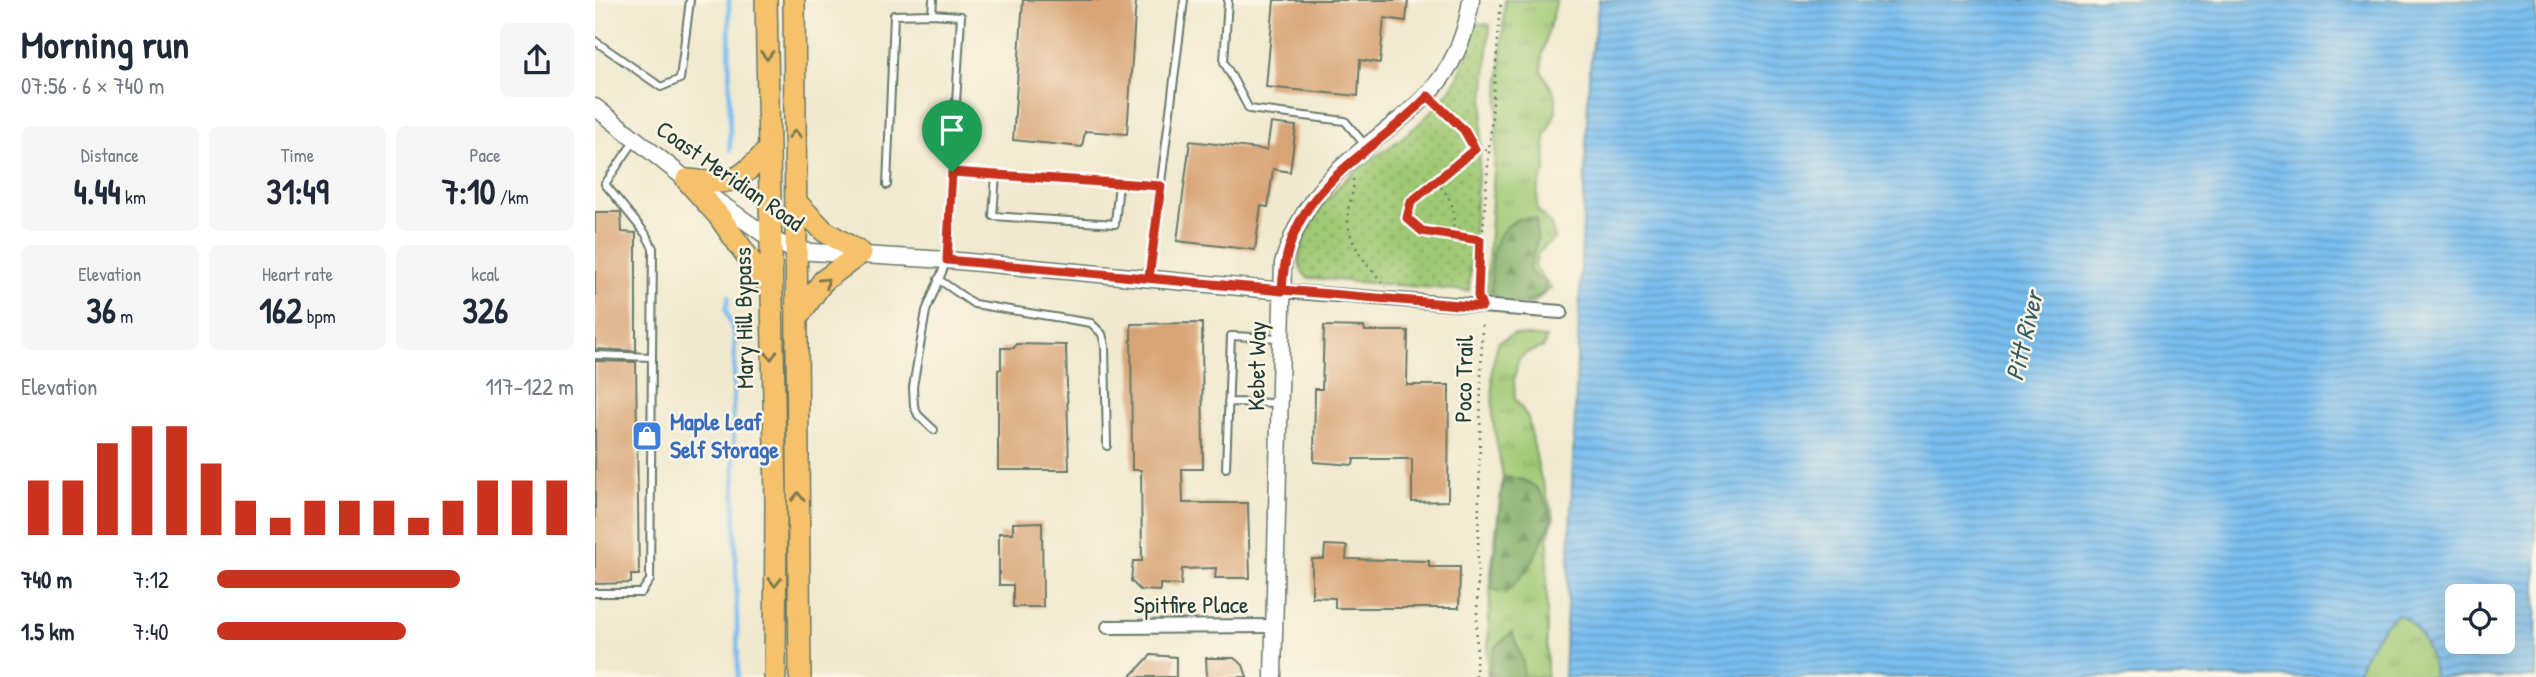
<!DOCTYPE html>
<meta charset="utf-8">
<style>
:root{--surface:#fff;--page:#f6f6f7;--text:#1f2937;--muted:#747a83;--accent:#c8321e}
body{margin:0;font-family:"Patrick Hand",sans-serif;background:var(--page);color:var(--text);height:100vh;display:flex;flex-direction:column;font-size:26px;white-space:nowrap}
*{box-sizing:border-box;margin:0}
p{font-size:23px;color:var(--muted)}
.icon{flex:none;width:38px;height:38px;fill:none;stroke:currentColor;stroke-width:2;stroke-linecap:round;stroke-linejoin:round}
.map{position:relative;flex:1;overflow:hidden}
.drawer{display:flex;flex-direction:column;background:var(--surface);width:595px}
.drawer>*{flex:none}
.tools{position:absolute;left:1850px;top:584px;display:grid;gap:14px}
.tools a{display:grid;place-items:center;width:70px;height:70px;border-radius:10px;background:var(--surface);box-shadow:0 7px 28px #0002;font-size:35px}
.pin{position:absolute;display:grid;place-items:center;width:60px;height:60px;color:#fff;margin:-72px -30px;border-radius:50% 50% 50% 0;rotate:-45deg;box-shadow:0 0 7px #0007}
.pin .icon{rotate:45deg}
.round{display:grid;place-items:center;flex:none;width:74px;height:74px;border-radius:10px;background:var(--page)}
.head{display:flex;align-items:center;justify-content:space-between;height:119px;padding:0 21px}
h1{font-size:38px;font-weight:800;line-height:52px}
.figures{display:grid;grid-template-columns:repeat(3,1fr);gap:10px;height:119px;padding:7px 21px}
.figures div{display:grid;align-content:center;border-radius:10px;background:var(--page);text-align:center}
.figures b{font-size:35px;font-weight:800}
.figures small{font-size:19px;font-weight:400}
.figures p{font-size:19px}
.chart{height:196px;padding:14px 21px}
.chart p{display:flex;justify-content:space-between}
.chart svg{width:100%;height:126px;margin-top:7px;stroke:var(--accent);stroke-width:6}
ul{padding:0 21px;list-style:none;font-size:23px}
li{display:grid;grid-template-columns:112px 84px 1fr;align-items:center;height:52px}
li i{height:18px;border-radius:9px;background:var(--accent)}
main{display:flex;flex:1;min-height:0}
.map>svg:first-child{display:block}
</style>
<main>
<section class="drawer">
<div class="head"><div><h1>Morning run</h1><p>07:56 · 6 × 740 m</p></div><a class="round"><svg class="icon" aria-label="share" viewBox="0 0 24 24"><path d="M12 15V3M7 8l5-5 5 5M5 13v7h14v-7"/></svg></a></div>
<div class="figures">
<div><p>Distance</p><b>4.44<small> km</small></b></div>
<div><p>Time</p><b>31:49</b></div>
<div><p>Pace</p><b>7:10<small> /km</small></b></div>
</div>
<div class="figures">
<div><p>Elevation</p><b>36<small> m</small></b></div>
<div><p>Heart rate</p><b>162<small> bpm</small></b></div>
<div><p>kcal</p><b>326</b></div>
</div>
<div class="chart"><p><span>Elevation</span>117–122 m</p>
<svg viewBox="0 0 160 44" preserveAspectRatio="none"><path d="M5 44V25M15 44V25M25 44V12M35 44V6M45 44V6M55 44V19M65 44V32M75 44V38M85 44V32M95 44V32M105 44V32M115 44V38M125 44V32M135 44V25M145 44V25M155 44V25"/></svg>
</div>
<ul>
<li><b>740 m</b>7:12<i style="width:68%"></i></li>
<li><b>1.5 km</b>7:40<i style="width:53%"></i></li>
</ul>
</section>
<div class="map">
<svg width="1941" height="677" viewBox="0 0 1941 677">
<defs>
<pattern id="grass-tufts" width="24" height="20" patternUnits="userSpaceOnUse" patternTransform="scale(1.75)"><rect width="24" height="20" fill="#a0c975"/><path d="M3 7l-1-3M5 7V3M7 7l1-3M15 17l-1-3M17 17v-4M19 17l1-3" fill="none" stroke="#82a461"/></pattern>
<pattern id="forest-firs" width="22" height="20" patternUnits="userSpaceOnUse" patternTransform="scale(1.75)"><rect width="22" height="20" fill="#80ad66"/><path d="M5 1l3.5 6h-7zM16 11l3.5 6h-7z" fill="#688e55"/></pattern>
<pattern id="park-dots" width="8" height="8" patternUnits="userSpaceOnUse" patternTransform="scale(1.75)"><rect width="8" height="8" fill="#a0c975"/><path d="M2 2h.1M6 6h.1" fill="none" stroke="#82a461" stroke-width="1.8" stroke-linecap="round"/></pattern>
<pattern id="water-rules" width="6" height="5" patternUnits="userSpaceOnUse" patternTransform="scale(1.75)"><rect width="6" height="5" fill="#78bdef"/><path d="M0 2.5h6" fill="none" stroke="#629bc2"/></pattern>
</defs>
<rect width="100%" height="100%" fill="#fcf5e5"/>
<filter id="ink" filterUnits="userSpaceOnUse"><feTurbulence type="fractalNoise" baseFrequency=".0143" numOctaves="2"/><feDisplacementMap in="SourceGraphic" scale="14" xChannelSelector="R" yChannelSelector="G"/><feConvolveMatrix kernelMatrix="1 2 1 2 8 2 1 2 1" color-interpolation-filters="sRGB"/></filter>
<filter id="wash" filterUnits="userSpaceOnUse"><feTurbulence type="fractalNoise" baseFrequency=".00686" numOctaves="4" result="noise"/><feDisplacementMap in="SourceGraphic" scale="28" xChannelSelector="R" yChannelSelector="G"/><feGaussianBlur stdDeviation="1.57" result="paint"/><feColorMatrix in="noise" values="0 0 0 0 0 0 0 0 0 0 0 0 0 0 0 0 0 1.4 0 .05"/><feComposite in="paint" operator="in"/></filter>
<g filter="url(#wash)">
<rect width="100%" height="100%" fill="#f0e9cf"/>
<!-- grass -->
<path fill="url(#grass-tufts)" stroke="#608354" stroke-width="2" d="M910,0h52l-15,55v17l14,24v16l-11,25 1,31 -8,20 -1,22 13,13 5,15 -18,16 -2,13 16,21 -19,16 -39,-1 -7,-8z
M919,334l32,4 -2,9 -18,6 -8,7 -4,21 1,17 13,20 12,57 14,42 -5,16 -2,39v105h-59l-1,-3 4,-103 12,-94 -10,-55 -1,-54 6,-26z
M1803,614c21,10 35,41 36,63h-78c7,-21 22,-53 42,-63z"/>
<!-- forest -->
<path fill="url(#forest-firs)" stroke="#50754d" stroke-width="2" d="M925,218h16l1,22 -8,30 7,8h8l2,13c-17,14 -39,21 -55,0 1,-33 -3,-57 29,-73z
M908,477c33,2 38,11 49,42l-22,48 -24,26 -15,-4z
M917,632l11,30v15h-35l6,-28z"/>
<!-- park -->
<path fill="url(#park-dots)" stroke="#608354" stroke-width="2" d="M881,23l14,2 -21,266 -161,-13c-28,-21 19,-81 38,-99 19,-17 41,-29 61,-45 15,-12 32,-30 44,-46 13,-18 19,-44 25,-65z"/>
<!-- water -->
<path fill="url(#water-rules)" stroke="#4c7d92" stroke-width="2" fill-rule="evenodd" d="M1004,0h937v677h-102c-1,-22 -15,-53 -36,-63 -15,7 -37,46 -42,63h-792l25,-602zM1862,597h46v45h-46z"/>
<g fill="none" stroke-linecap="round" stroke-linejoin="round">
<!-- stream -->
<path stroke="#78bdef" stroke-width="4.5" d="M134,0l1,150
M134,296l-3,14 9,27 -2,75 5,265"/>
</g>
<g id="blocks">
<!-- building -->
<path fill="#d8a476" d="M428,0h113l-9,134 -42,-3 -3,16 -69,-7z
M679,0h134l-2,21 -22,-3 -4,45 -20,-3 -2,36 -92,-9z
M676,123l25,3 -6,46 -17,-3 -5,38 -7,-1 -6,44 -78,-9 13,-100 77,9z
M0,212h26l1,20 14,1v118l-41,-2z
M607,323l1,146h-21l1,34h65l2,75h-35l1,-10 -34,1 -1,16 -21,-1v7l-20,-1 -9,-9 2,-20h9l-1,-91h-9l-1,-146z
M729,326l40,1 1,4h43l-1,54h42l-1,116 -36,1v-43h-58l-1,6 -39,-3 1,-73h7z
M421,344l50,1 3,125h-71v-100l3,-1v-21h13z
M0,361l41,1 3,213h-8v8l-36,1z
M447,522l1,85h-30v-22h-14v-52h14v-10z
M730,545l22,1 -1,13 83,2v6h31l-1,41h-124v-10l-23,-1v-38h12z
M556,655l25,2v20h-46z
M611,658h28l9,7 4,12h-40z"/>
</g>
</g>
<g filter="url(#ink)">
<use href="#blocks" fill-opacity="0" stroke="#68796a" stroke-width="2"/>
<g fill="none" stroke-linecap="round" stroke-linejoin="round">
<!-- service casing -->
<g stroke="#68796a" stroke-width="10">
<path id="service" d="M338,0l-1,14 29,2 -14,244 -21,51 -13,76 1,19 4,9 16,15
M633,0l-4,62 25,47 96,12 20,24
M0,41l66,46 19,-8 10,-79
M357,172l209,14
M401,174l-3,42 122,8 4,-41
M292,185l7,-170 38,-1
M554,278l35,-278
M343,279l36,25 117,19 11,11 3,12 2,100
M0,355l57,2
M633,402l51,1
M631,468l5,-132 48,2
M0,593h46l9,-13 3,-332 -8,-15 -40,-49 30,-44"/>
</g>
<!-- minor casing -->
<g stroke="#68796a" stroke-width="16">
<path id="minor" d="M687,291l279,21
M513,627l166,-1"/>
</g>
<!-- tertiary casing -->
<g stroke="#68796a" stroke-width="19">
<path id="tertiary" d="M0,107l92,73 81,57 27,14 152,9 335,31
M678,677l10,-414c10,-33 28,-66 54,-91 61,-58 121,-77 134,-172"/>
</g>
<!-- trunk casing -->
<g stroke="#68796a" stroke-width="24">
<path id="trunk" d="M171,0l10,498 -1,179
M199,0l6,677
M92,180l31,35 51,72
M92,180c48,5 49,3 82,-31
M201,202l28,29 37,22 -38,28 -26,37"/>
</g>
<!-- path -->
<path stroke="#68796a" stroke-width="2.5" stroke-dasharray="2 5" stroke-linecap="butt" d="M843,105l26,25 11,19
M758,179c2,11 -4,22 -5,34 -2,30 19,52 38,73
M840,182c19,17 20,27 18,52
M885,240l-63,-11 -7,-6 -4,-11 5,-10 64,-53 13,1
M883,293l23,-293
M881,677l6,-357"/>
<!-- service -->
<use href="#service" stroke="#fff" stroke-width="6"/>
<!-- minor -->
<use href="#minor" stroke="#fff" stroke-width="12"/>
<!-- tertiary -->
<use href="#tertiary" stroke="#fff" stroke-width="16"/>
<!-- trunk -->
<use href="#trunk" stroke="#f5c16b" stroke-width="21"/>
</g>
<!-- one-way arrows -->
<defs><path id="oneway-chevron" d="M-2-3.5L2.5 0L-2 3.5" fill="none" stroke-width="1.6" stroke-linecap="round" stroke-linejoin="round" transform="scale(1.75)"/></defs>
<g stroke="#7f784d">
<use href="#oneway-chevron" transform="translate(172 55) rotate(89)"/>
<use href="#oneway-chevron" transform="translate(200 134) rotate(-90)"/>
<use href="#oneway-chevron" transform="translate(230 282) rotate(-45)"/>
<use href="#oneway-chevron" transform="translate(176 355) rotate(88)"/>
<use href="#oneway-chevron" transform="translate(203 497) rotate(-90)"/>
<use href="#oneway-chevron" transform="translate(180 582) rotate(90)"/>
</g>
</g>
<g fill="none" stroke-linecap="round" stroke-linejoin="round" filter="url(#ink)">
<!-- route casing -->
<g stroke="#fff" stroke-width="14">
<path id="route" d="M357,172l-5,88c178,16 357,33 535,47l-4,-11 2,-56 -58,-9 -15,-13 4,-16 64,-53 -11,-19 -36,-34c-62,65 -142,90 -146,195l-133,-13 12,-92 -209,-14"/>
</g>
<!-- route -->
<use href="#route" stroke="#c8321e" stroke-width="9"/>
</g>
<!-- icons -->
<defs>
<g id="shop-square" transform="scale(1.575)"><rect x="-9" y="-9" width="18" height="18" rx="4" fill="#3f7fe0" stroke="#fcf5e5"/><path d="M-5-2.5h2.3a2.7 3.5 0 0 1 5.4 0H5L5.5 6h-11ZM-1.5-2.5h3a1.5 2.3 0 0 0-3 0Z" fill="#fff"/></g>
</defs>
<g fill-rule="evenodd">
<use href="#shop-square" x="52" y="436"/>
</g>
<g text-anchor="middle" stroke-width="5" stroke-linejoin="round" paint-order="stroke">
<!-- street labels -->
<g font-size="24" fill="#1f3d34" stroke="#fcf5e5">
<text transform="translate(135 176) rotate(35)" y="8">Coast Meridian Road</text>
<text transform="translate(149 318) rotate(-91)" y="8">Mary Hill Bypass</text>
<text transform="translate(662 366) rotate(-89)" y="8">Kebet Way</text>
<text transform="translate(869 379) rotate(-89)" y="8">Poco Trail</text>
<text x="596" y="613">Spitfire Place</text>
</g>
<!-- shop labels -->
<g font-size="24" font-weight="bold" fill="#366cbe" stroke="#fcf5e5" text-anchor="start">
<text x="75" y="430">Maple Leaf<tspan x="75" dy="28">Self Storage</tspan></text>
</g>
<!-- water labels -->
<g font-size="26" font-style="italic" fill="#355d63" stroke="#fcf5e5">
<text transform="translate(1429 336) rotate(-77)" y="9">Pitt River</text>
</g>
</g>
</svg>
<div class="tools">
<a><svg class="icon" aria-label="locate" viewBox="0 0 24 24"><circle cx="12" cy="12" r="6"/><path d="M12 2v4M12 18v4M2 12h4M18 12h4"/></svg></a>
</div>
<div class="pin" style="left:357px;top:172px;background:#1e9e55"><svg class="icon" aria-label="arrive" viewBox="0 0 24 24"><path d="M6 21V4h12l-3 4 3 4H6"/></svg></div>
</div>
</main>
